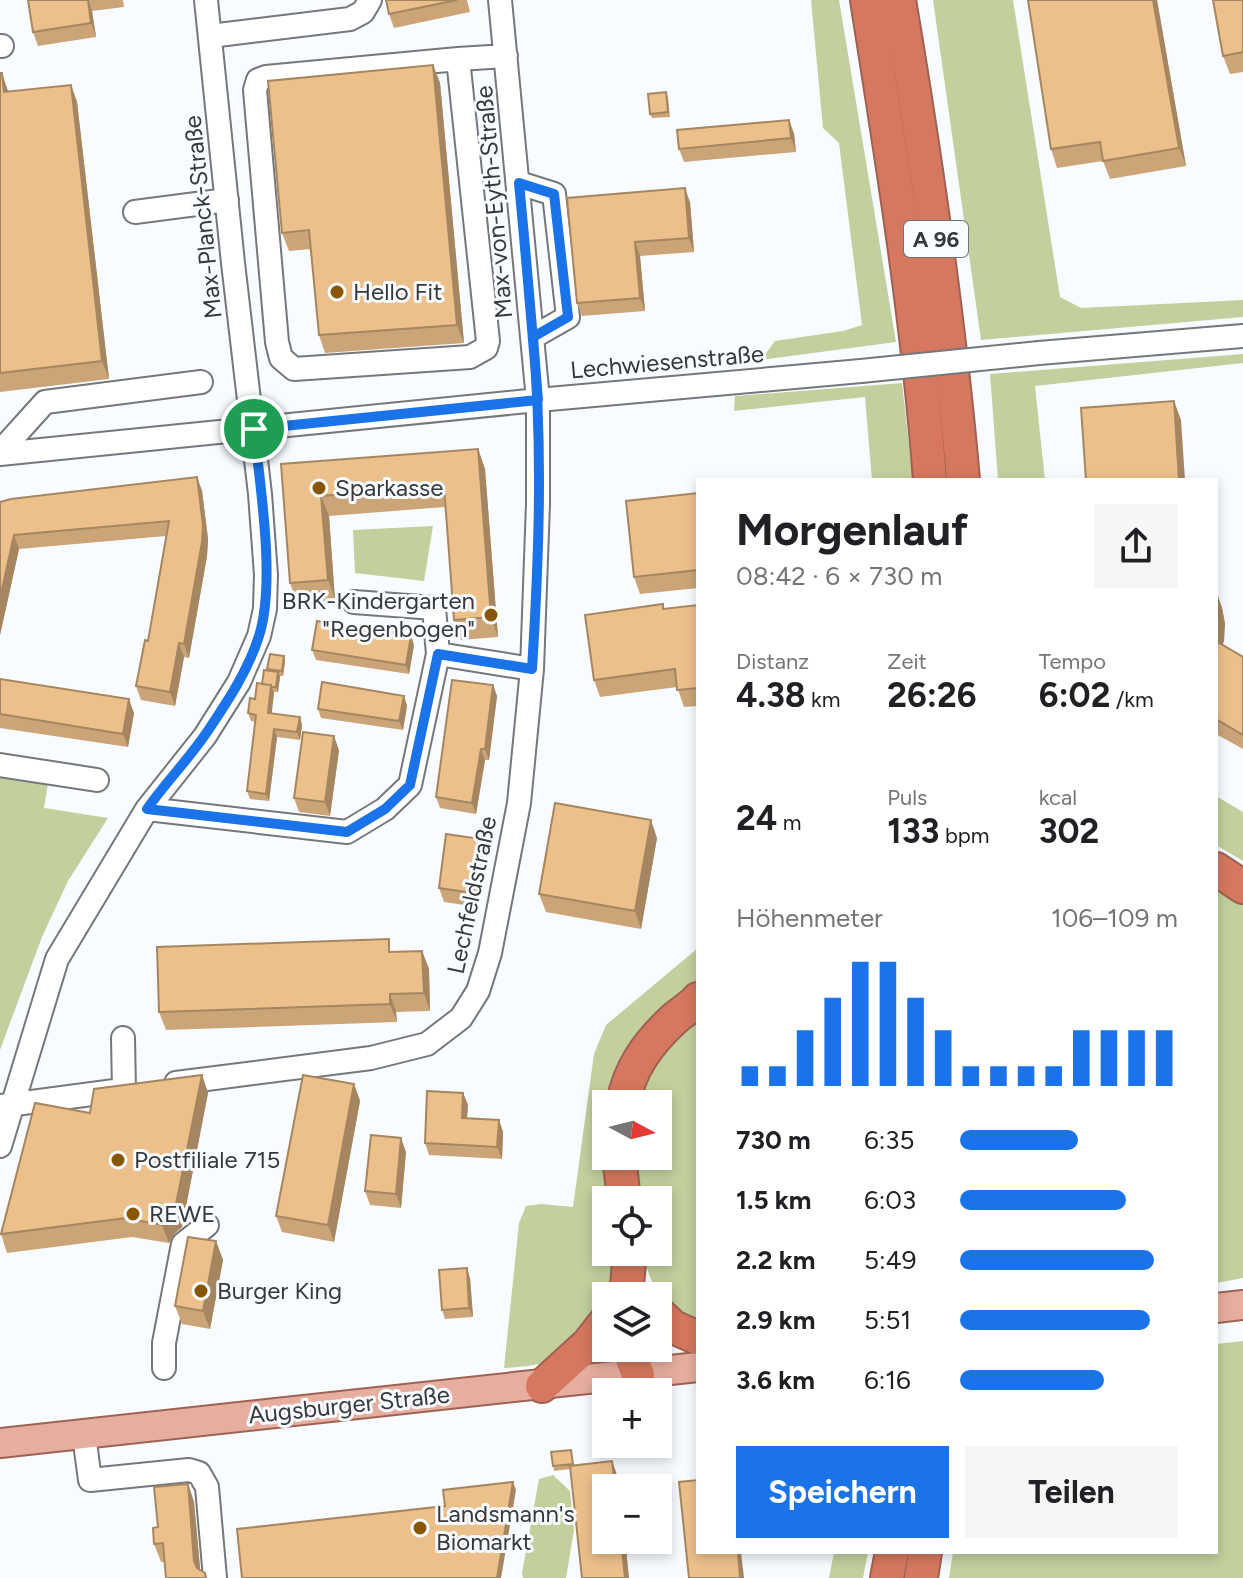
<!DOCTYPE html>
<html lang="de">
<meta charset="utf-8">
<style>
:root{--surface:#fff;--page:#f6f6f6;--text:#202124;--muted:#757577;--accent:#1a73e8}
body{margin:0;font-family:Figtree,sans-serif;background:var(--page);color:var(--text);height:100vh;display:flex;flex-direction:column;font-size:30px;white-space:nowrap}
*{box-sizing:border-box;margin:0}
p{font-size:26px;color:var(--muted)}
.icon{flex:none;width:44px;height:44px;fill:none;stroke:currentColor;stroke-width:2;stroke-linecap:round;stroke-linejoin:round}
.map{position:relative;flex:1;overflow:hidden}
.panel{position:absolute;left:696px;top:478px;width:522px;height:1076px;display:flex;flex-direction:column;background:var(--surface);border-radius:0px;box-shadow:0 4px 12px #0003}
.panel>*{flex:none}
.needle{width:52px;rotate:97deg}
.fabs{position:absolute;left:592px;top:1090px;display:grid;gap:16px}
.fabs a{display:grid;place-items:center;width:80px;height:80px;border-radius:0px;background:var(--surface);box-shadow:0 4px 12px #0003;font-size:40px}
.pin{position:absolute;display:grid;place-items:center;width:68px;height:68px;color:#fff;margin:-34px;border:4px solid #fff;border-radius:50%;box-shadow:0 2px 8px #0007}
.round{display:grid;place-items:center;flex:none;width:84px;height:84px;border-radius:0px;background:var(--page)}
.head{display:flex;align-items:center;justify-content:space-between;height:136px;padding:0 40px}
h1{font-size:44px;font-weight:700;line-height:60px}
.metrics{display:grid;grid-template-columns:repeat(3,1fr);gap:12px;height:136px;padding:8px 40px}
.metrics div{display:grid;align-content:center}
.metrics b{font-size:34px;font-weight:700}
.metrics small{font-size:22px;font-weight:400}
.metrics p{font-size:22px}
.chart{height:224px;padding:16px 40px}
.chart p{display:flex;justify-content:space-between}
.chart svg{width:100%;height:144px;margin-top:8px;stroke:var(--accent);stroke-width:6}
.action{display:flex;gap:16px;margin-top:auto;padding:16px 40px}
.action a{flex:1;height:92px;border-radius:0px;background:var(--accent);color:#fff;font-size:32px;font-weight:700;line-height:92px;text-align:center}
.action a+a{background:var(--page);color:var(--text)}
ul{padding:0 40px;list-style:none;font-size:26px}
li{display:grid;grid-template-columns:128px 96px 1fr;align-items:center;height:60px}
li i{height:20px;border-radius:10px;background:var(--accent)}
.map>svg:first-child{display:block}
</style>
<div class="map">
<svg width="1243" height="1578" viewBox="0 0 1243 1578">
<rect width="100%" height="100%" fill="#f8fbff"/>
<!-- green -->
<path fill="#c3cf9d" d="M811,0h28l57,342 -135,18 14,-19 68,-10 19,-6 -23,-182 -16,-15z
M933,0h80l47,297 21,11 162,-8v17l-262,23z
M1243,354v9l-208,23 10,94h-47l-8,-106z
M902,383l11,97h-41l-7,-83 -131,14 1,-15z
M433,526l-9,55 -69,-8 -2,-43z
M0,770l49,7 -5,31 64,10 -40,63 -26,56 -42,113z
M1216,796l27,16v49l-27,-16z
M1216,892l13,3 14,9v374l-27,5z
M698,948v40l-86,116h-6v59l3,37h-3v52h7v40l-2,4h-5c0,14 -8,24 -17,34 -27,33 -43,35 -85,38l15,-145 7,-17 15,-2 32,3 21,-153 12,-29z
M698,1018v313c-27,-23 -50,-40 -54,-79h14v-52h-19l-4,-44h23v-52h-20l12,-39z
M1243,1341v237h-294l4,-26h263v-208z
M553,1475l17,16 4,39 -8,48h-43l-1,-5 17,-94z
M834,1552h34l-5,26h-34z"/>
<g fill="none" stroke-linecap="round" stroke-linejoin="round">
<!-- minor casing -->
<g stroke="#74777b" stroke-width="26">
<path id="minor" d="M210,36l140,-17 13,-7 7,-12
M0,46h2
M458,59l-192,18 -8,3 -3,10 22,252 4,16 13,11 176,-12 16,-9 2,-7 -30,-282 48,-3
M519,183l35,11 14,123 -35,20
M135,212l92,-12
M1039,353l204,-17
M0,452l45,-50 156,-20
M0,454l538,-54 323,-29
M354,602l80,6 4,46
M0,765l97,15
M147,809l200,23 38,-23 25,-24 28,-131 94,15
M123,1038l1,52
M176,1083l195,-25 56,-14 34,-26 17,-27 12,-38 29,-150 13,-134 6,-165v-104l-38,-400
M0,1106l122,-16
M0,1146l57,-187 90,-150 58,-73 34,-54 20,-46 6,-27 1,-34 -6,-81 -27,-231 -27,-263
M164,1368v-25l19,-99 24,-19
M84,1435l6,45 99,-10 10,3 8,14 8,91
M648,1444v1"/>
</g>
<!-- major casing -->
<g stroke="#9e6252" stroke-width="32">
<path id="major" d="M1216,1308l27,-3
M0,1443l698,-76"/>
</g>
<!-- highway casing -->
<g stroke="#9e6252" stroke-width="36">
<path id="highway" d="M867,0c25,159 51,319 63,480
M899,0c27,160 50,319 64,480
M1216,869l27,18
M623,1104c6,-35 25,-61 51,-85 8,-7 17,-12 24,-20
M619,1156l5,44
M626,1296l4,-44
M658,1313l15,14 25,11
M628,1348l10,27
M542,1386l46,-42 18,-23
M887,1578l5,-26
M921,1578l4,-26"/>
</g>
<!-- minor -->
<use href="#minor" stroke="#fff" stroke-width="22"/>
<!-- major -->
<use href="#major" stroke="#e6ae9f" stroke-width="28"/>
<!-- highway -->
<use href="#highway" stroke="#d5785f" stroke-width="32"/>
<!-- minor-bridge casing -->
<g stroke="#74777b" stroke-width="26" stroke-linecap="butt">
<path id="minor-bridge" d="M861,371l178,-18"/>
</g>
<!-- minor-bridge -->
<use href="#minor-bridge" stroke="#fff" stroke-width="22"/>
</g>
<!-- wall -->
<path fill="#cba578" d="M28,0h95l1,7 -32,4 4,26 -58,9 -5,-14z
M386,0h81l3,12 -76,16 -5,-14z
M1157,0l29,166 -76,13 -7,-18 -46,7 -6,-19z
M1243,0v72l-13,2 -7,-18z
M433,65l7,18 24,260 -139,10 -6,-18 -8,-86 -22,2 -7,-18z
M0,73l8,19 63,-7 6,17 32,277 -109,13z
M666,92l2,5 2,20 -18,1 -2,-4z
M789,120l5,14 2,18 -112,10 -5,-13z
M567,198l123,4 4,50 -54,4 5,55 -63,5 -5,-13z
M478,449l7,20 13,168 -37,3 -7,-20 -9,-113 -116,9 6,84 -38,3 -7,-20 -9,-119z
M197,477l5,14 6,48 -1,17 -18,102 -5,-1 -9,49 -34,-6 -5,-14 12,-45 18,-105 -147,13 -19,86v-133z
M698,493v95l-58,6 -6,-17z
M1216,591l6,17 3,16 -3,20 21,13v92l-27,-15z
M698,605v101l-14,1 -7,-20 -77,10 -6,-17 70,-71z
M414,645l-5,29 -93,-14 -4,-10z
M284,656l1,5 -2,15h-3l-2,16h-4l-3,21 29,4 2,8 -2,15 -23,-3 -8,64 -19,-2 -3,-8 9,-69 -5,-1 -3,-8 14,-29 5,-15z
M0,679l134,34 -6,34 -128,-19z
M493,685l4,11 -8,64h-4l-9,54 -36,-6 -4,-11z
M404,696l3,10 -4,24 -82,-12 -3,-9z
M339,750l-9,66 -31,-4 -5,-14z
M657,838l-16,91 -95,-17 -7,-18z
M486,853l-8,54 -34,-5 -5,-14z
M422,951l7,18 1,42 -34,1 1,10 -231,8 -7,-18z
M202,1075l6,18 -26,134 -8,7 -5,9 -37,-6 -125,16 -6,-19 89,-121z
M354,1084l6,17 -26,141 -52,-10 -6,-16z
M463,1093l5,12 -1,13 32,2 4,12 -1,27 -73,-4 -4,-12z
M406,1152l-5,56 -31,-3 -5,-14z
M216,1241l7,19 -13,69 -28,-5 -7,-18z
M470,1278l3,39 -28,2 -3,-9z
M571,1450l3,16 38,-5 6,17 1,10h-13v52h19l4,38h-47l-12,-109 -16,2 -3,-19z
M188,1484l6,18 6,68 5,3 2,5h-41l-1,-16h-4l-7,-18z"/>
<!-- shaded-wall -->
<path fill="#a58661" d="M88,0l4,11 4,26 -5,-14z
M1153,0h4l29,166 -7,-18z
M433,65l7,18 24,260 -7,-18z
M2,73l6,18 3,19 -7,-18z
M71,85l6,17 32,277 -7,-18z
M789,120l5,14 2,18 -5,-14z
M685,188l5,14 4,50 -5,-14z
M635,242l5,14 5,55 -5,-13z
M1174,401l7,19 4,60h-6z
M478,449l7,20 13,168 -7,-20z
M197,477l5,14 6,48 -1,17 -18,102 -5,-14z
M321,496l8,20 6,84 -7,-20z
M14,535l5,14 -19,86v-37z
M1216,591l6,17 3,16 -1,17 -6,15 -2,-4z
M411,635l3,10 -5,29 -3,-9z
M179,643l5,14 -9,49 -5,-14z
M284,656l1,5 -2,15 -1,-5z
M278,672l2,5 -2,15 -2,-5z
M271,685l3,8 -3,27 -3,-7z
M493,685l4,11 -8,64 -4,-11z
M404,696l3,10 -4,24 -4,-9z
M129,699l5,14 -6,34 -5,-13z
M300,717l2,8 -2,15 -3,-8z
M274,729l3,8 -8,64 -3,-7z
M334,736l5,14 -9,66 -5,-14z
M481,749l4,11 -9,54 -4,-11z
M651,820l6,18 -16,91 -6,-18z
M481,839l5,14 -8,54 -5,-14z
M422,951l7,18 1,42 -6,-18z
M390,994l6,18 1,10 -7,-18z
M202,1075l6,18 -26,134 -8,7 -5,9 -7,-18z
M354,1084l6,17 -26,141 -6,-17z
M463,1093l5,12 -2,25 -4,-12z
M499,1120l4,12 -1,27 -5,-12z
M401,1138l5,14 -5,56 -5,-14z
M216,1241l7,19 -13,69 -7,-18z
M467,1268l3,10 3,39 -4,-9z
M612,1461l6,17 1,10h-4z
M513,1482l3,8 -15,88h-4z
M188,1484l6,18 7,76 -7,-17z
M621,1540h4l4,38h-4z
M738,1552h3l3,26h-4z"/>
<!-- building -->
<path fill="#ecc08b" stroke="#a58661" stroke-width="2" d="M28,0h60l3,23 -58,9z
M386,0h71l-68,14z
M1028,0h125l26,148 -76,13 -3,-19 -49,7z
M1213,0h30v52l-20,4z
M433,65l24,260 -138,10 -10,-105 -27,3 -14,-152z
M0,73h2l2,19 67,-7 31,276 -102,12z
M666,92l2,20 -18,2 -2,-20z
M789,120l2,18 -112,11 -2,-19z
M685,188l4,50 -54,4 5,56 -63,5 -10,-105z
M1174,401l5,79h-93l-5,-72z
M478,449l13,168 -37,3 -10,-134 -123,10 7,84 -38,3 -9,-119z
M197,477l6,48 -1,17 -18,102 -5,-1 -9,49 -34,-6 9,-46 3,1 21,-120 -155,14 -14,63v-96l11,-3z
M698,493v77l-64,7 -8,-76z
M1216,592l3,14 -3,19z
M663,604v5l35,-4v83l-21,2 -2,-21 -81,11 -9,-65z
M317,621l94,14 -5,30 -94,-15z
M1216,641l27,16v78l-27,-16z
M270,654l14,2 -2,15 -15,-2z
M264,670l14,2 -2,15h-5v-2l-9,-1z
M0,679l129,20 -6,35 -123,-20z
M452,680l41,5 -8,64h-4l-9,54 -36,-6z
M322,682l82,14 -5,25 -81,-12z
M257,683l14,2 -3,28 32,4 -3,15 -23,-3 -8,65 -19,-3 9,-76 -8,-2 2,-15 5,1z
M303,732l31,4 -9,66 -31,-4z
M555,803l96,17 -16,91 -96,-17z
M446,834l35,5 -8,54 -34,-5z
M389,939v13l33,-1 2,42 -34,1v10l-231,8 -2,-65z
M202,1075l-27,134 -8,7 -5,9 -36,-7 -125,16 34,-131 55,10 4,-24z
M303,1075l51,9 -26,141 -52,-9z
M427,1091l36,2 -1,25 37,2 -2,27 -72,-4z
M371,1135l30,3 -5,56 -31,-3z
M188,1237l28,4 -13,70 -28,-5z
M467,1268l2,40 -27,2 -3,-40z
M571,1450l2,14 -20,2 -2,-14z
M612,1461l3,27h-9v52h15l4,38h-43l-12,-112z
M698,1480v72h40l2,26h-51l-10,-96z
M513,1482l-16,96h-255l-5,-49 208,-23 -2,-16z
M188,1484l6,77 3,7 8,5 1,5h-40l-3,-35 -9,1 -1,-16 5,-1 -4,-40z"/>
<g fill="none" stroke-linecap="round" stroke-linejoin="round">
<!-- route casing -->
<g stroke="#fff" stroke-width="16">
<path id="route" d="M254,429c6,57 22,153 5,207 -11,35 -32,66 -52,96 -18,27 -42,51 -60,77l200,23 38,-23 25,-24 28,-131 94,15c7,-111 11,-222 1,-332l35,-20 -14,-123 -35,-11c7,72 13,144 19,217l-284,29"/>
</g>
<!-- route -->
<use href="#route" stroke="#1a73e8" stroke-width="10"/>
</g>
<!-- markers -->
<g fill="#885600" stroke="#f8fbff" stroke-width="3">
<circle cx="337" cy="292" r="8"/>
<circle cx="319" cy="488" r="8"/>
<circle cx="491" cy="615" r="8"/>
<circle cx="118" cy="1160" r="8"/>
<circle cx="133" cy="1214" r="8"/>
<circle cx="201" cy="1291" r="8"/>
<circle cx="420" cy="1528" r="8"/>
</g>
<g text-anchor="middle" stroke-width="6" stroke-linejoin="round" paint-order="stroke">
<!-- shield labels -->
<rect fill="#f8fbff" stroke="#727376" stroke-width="2" x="904" y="221" width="64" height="36" rx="6"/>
<g font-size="22" font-weight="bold" fill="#38393b">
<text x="936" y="247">A 96</text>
</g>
<!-- street labels -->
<g font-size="24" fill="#38393b" stroke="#f8fbff">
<text transform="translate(494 202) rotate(-95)" y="8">Max-von-Eyth-Straße</text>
<text transform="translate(203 217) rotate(-96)" y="8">Max-Planck-Straße</text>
<text transform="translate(667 362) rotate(-5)" y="8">Lechwiesenstraße</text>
<text transform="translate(472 895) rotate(-78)" y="8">Lechfeldstraße</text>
<text transform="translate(349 1405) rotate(-6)" y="8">Augsburger Straße</text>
</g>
<!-- poi labels -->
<g font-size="24" fill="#38393b" stroke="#f8fbff" text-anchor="start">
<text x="353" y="300">Hello Fit</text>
<text x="335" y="496">Sparkasse</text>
<text x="475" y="609" text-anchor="end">BRK-Kindergarten<tspan x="475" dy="28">"Regenbogen"</tspan></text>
<text x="134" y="1168">Postfiliale 715</text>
<text x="149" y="1222">REWE</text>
<text x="217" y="1299">Burger King</text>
<text x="436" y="1522">Landsmann's<tspan x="436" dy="28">Biomarkt</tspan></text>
</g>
</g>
</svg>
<div class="fabs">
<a><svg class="needle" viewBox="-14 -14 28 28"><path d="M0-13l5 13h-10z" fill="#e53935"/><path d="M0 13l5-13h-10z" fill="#757577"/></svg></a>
<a><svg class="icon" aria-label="locate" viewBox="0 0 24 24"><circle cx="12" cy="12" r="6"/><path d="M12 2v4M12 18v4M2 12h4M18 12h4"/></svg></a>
<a><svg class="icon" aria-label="layers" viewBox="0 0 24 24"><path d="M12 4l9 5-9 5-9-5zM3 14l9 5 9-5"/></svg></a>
<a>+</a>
<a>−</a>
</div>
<div class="pin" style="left:254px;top:429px;background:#1e9e55"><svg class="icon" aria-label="arrive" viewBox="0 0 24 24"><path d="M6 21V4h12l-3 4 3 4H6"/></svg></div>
<section class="panel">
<div class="head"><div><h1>Morgenlauf</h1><p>08:42 · 6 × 730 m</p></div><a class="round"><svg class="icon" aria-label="share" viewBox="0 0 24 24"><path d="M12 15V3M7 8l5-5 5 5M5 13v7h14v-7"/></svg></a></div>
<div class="metrics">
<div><p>Distanz</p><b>4.38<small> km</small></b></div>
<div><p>Zeit</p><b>26:26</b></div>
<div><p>Tempo</p><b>6:02<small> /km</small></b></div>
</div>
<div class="metrics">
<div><b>24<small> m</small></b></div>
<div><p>Puls</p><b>133<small> bpm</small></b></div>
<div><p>kcal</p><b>302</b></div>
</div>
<div class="chart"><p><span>Höhenmeter</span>106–109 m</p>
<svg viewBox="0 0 160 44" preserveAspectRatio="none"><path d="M5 44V38M15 44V38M25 44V27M35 44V17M45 44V6M55 44V6M65 44V17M75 44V27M85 44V38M95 44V38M105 44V38M115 44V38M125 44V27M135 44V27M145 44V27M155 44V27"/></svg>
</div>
<ul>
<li><b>730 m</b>6:35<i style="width:54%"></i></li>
<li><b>1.5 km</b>6:03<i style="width:76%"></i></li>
<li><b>2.2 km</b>5:49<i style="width:89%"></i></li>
<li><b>2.9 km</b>5:51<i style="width:87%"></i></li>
<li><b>3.6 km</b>6:16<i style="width:66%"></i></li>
</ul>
<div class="action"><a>Speichern</a><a>Teilen</a></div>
</section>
</div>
